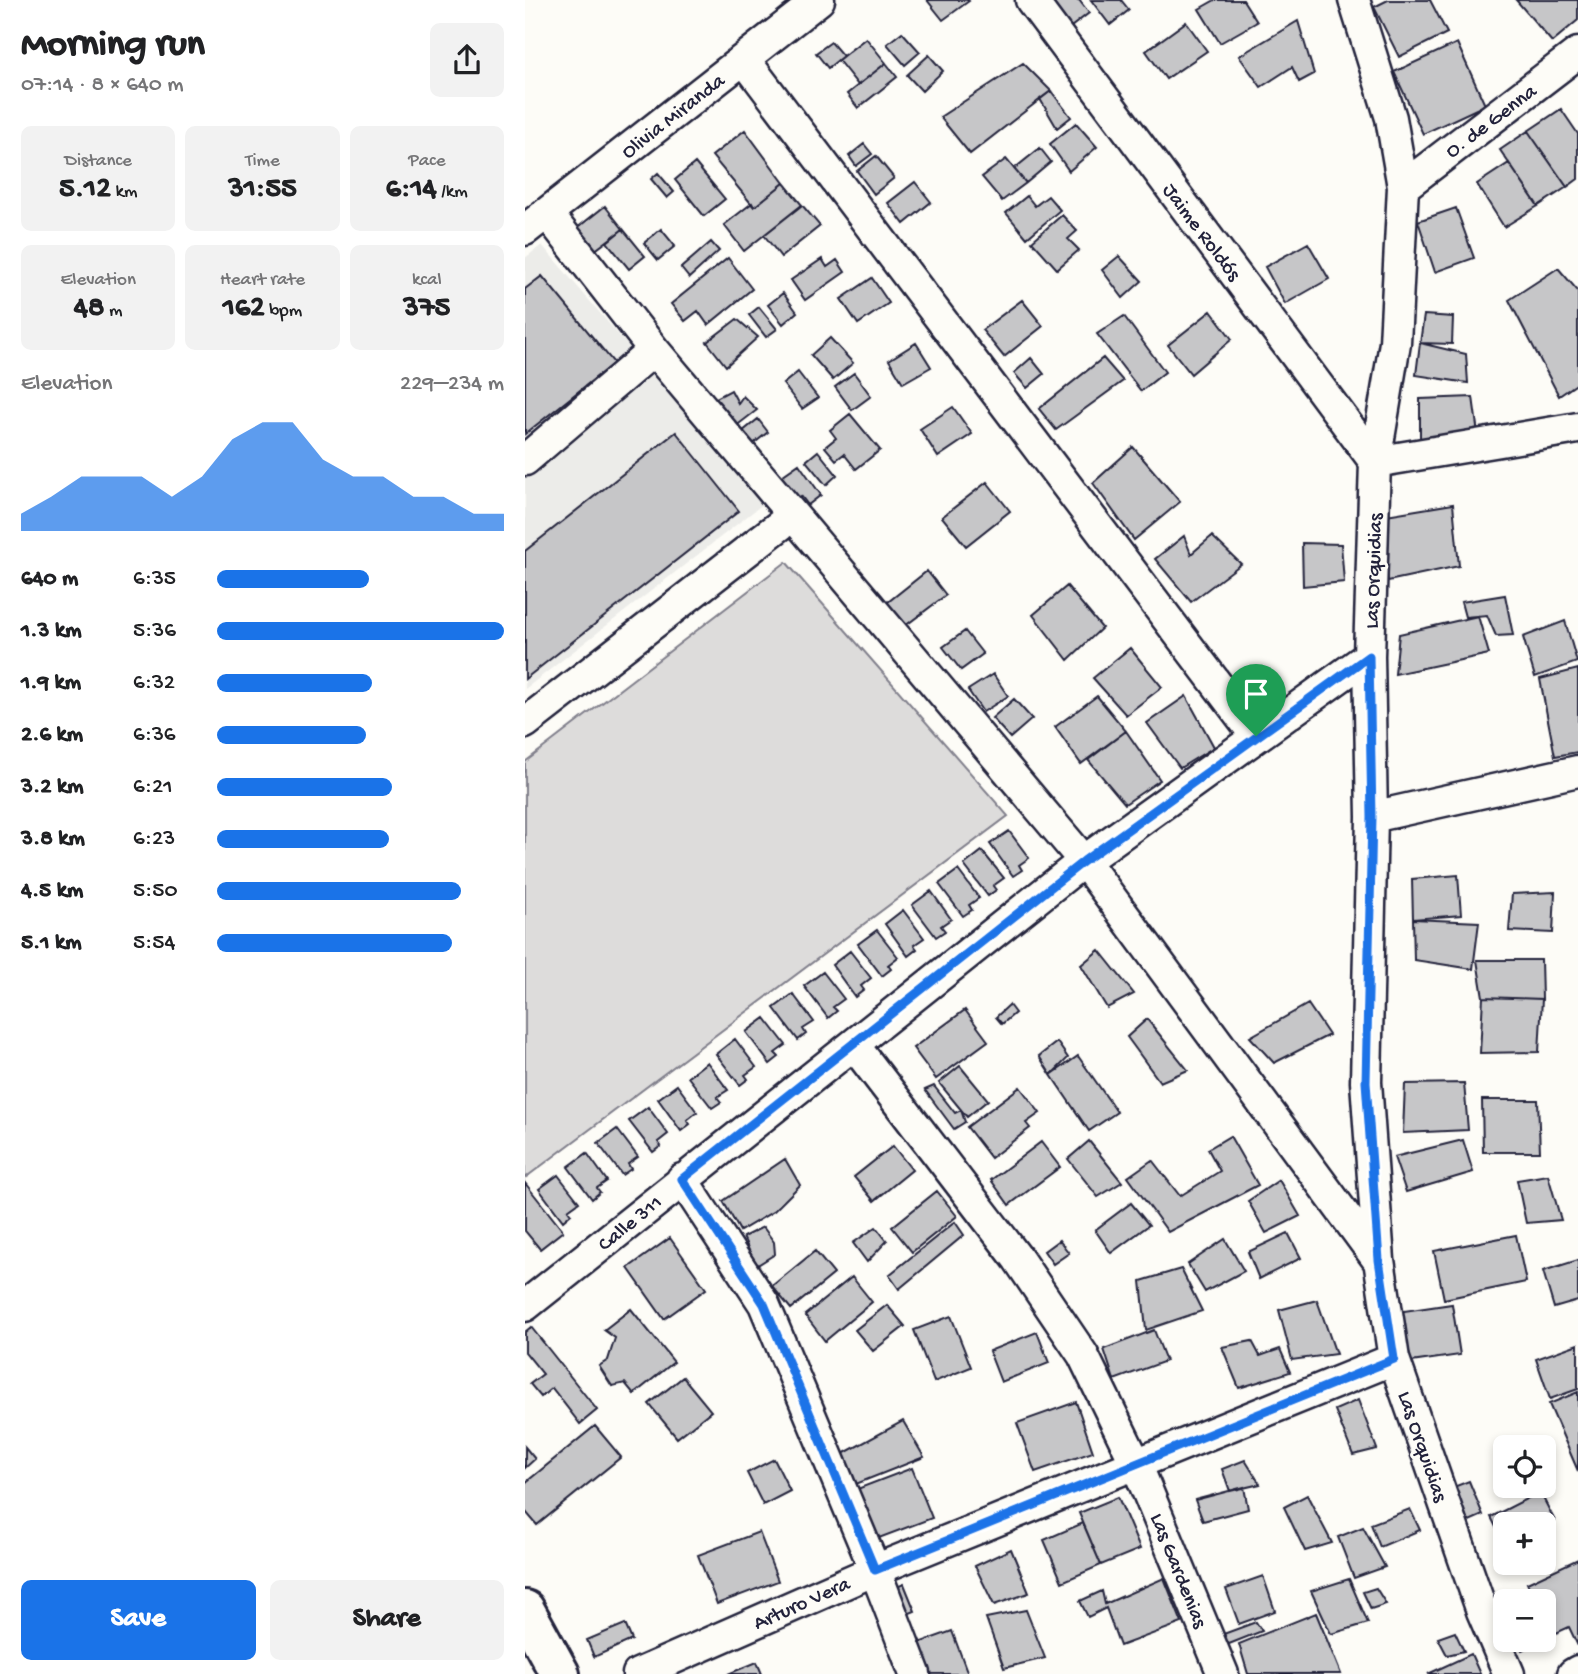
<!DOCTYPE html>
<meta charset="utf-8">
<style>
:root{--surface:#fff;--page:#f2f2f2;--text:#202124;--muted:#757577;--accent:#1a73e8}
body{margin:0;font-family:"Gochi Hand",sans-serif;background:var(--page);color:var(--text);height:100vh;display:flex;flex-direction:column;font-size:26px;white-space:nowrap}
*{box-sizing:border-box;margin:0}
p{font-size:23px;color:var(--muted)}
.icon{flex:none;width:38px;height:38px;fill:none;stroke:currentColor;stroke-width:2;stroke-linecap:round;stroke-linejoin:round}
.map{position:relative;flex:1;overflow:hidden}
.side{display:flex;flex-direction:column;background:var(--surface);width:525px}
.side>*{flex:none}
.controls{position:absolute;left:968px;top:1435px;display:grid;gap:14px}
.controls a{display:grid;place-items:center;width:63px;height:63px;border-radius:10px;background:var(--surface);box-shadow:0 4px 10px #0003;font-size:35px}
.pin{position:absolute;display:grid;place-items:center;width:60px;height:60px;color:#fff;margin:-72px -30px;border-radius:50% 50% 50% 0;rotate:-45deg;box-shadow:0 0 7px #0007}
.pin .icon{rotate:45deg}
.round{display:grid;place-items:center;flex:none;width:74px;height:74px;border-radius:10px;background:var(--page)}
.headline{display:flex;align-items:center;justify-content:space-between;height:119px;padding:0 21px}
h1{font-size:38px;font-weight:800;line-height:52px}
.figures{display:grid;grid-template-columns:repeat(3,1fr);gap:10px;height:119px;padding:7px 21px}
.figures div{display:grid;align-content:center;border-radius:10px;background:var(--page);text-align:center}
.figures b{font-size:30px;font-weight:800}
.figures small{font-size:19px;font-weight:400}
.figures p{font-size:19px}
.chart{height:196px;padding:14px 21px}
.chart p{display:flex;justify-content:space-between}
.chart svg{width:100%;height:126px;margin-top:7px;fill:var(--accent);opacity:.7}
.primary-button{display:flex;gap:14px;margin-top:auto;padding:14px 21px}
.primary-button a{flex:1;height:80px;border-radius:10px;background:var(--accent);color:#fff;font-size:28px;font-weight:800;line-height:80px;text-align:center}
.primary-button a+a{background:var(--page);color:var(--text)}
ul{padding:0 21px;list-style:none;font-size:23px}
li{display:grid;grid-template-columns:112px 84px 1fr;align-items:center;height:52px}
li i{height:18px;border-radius:9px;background:var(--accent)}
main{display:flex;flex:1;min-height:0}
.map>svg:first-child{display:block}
</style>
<main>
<section class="side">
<div class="headline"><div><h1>Morning run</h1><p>07:14 · 8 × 640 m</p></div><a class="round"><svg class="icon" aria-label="share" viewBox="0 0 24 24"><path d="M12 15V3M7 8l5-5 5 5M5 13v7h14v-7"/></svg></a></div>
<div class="figures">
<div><p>Distance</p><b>5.12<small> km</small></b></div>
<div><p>Time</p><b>31:55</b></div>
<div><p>Pace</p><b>6:14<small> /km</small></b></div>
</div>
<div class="figures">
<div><p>Elevation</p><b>48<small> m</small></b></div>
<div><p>Heart rate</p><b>162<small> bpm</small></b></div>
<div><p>kcal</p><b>375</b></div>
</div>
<div class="chart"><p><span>Elevation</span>229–234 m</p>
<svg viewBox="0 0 160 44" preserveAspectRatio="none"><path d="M0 44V38L10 32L20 25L30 25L40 25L50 32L60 25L70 12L80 6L90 6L100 19L110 25L120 25L130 32L140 32L150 38L160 38V44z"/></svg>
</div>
<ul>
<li><b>640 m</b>6:35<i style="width:53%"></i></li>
<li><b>1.3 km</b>5:36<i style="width:100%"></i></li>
<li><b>1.9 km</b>6:32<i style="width:54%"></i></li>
<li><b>2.6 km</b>6:36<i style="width:52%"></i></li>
<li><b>3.2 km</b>6:21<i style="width:61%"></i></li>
<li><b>3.8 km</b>6:23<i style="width:60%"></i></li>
<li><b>4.5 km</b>5:50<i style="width:85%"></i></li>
<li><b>5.1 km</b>5:54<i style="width:82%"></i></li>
</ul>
<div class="primary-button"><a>Save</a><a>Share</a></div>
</section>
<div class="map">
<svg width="1053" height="1674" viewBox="0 0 1053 1674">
<rect width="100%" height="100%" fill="#fdfcf7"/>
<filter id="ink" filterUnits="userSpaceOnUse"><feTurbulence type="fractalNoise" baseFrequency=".0143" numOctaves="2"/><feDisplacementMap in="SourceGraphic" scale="14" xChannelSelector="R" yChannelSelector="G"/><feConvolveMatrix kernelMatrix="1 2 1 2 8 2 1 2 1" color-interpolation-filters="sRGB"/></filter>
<g filter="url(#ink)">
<!-- built -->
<path fill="#ecece9" d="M17,245l221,259 -238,185v-431z"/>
<!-- green -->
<path fill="#dddcdb" stroke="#807f8b" stroke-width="2" d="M261,562l222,254 -483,362v-416z"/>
<!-- building -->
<path fill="#c6c6c8" stroke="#22223b" stroke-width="2" d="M402,0h41l1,1 -26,19z
M533,0h21l10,13 -22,17 -17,-24z
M566,0h30l8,10 -19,15z
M690,0h28l14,22 -37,21 -21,-34z
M863,0h42l17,33 -48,24 -25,-50z
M991,0h62v20l-26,22z
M773,21l16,53 -15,8 -7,-15 -31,20 -22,-31z
M661,22l21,29 -41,28 -20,-28z
M377,32l18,20 -15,13 -18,-21z
M341,38l20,25 -28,22 -20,-25z
M306,42l12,14 -15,12 -12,-15z
M932,43l28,62 -62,29 -29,-62z
M404,55l14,16 -21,20 -15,-16z
M361,63l11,14 -39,31 -11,-14z
M498,63l28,28 -81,63 -30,-37z
M526,91l20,26 -14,11 -17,-29z
M1036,109l17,25v45l-11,8 -39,-56z
M551,123l21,24 -28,24 -19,-27z
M220,130l39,53 -30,24 -42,-51z
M1003,131l39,56 -29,19 -38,-56z
M339,144l8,10 -16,12 -7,-10z
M515,148l11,14 -25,21 -12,-14z
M351,156l18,22 -20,16 -17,-23z
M481,159l20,24 -24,18 -20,-24z
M170,163l30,36 -21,17 -29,-36z
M984,163l29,43 -34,21 -27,-43z
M133,173l16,19 -7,6 -16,-19z
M390,182l16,20 -27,22 -16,-21z
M259,183l18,22 -58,46 -20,-26 28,-22 2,4z
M502,196l8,10 13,-10 12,14 -33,28 -21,-25z
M277,205l18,21 -39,31 -17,-22z
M80,206l18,23 -29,22 -18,-22z
M931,208l18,50 -39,14 -17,-51z
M537,215l15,16 -9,8 11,11 -22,19 -25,-28z
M98,229l22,27 -16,13 -22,-27z
M136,229l14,17 -17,14 -14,-17z
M186,242l8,9 -30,27 -8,-10z
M783,243l21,36 -44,25 -20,-37z
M594,256l23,25 -19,17 -21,-28z
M203,258l24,31 -44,36 -10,-14 -13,10 -14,-17z
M297,259l5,8 10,-7 8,12 -40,28 -14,-20z
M1033,268l20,23v92l-19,13 -50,-96z
M17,276l72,87 -89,71v-145z
M347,278l17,25 -31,21 -17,-25z
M258,293l14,19 -14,12 -15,-19z
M497,300l21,26 -39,31 -22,-27z
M234,307l18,22 -11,8 -17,-22z
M686,311l21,28 -41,35 -23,-29z
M899,315l29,2 -1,27 -32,-1z
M599,316l41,56 -24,19 -44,-57z
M212,319l21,18 -32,29 -19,-24z
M305,338l23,25 -20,17 -22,-25z
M391,343l15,24 -28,16 -14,-23z
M895,343l46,11 2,29 -52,-8z
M506,358l13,16 -17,14 -13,-15z
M578,358l20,23 -67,49 -17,-21z
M273,372l20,26 -16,11 -19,-25z
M329,373l17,23 -19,14 -17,-23z
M206,390l7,13 5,-7 14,14 -22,17 -23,-27z
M948,397l6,44 -59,-2v-40z
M428,407l19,27 -34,23 -18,-28z
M325,414l30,36 -24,19 -12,-15 -8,6 -11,-13 11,-9 -6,-8z
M233,419l10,13 -16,13 -10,-13z
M151,432l63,79 -214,168v-128z
M608,447l47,55 -46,38 -41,-57z
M293,451l19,24 -11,10 -20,-24z
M274,464l22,31 -13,10 -7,-9 -9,7 -16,-23z
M462,482l23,29 -44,35 -24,-29z
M928,504l6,62 -71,15 -2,-66z
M659,536l7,18 21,-18 29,28 -50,38 -36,-43z
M777,543l39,1 3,38 -41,4z
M402,571l19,24 -45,34 -18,-23z
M542,586l35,42 -34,32 -35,-45z
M980,595l8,40 -17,1 -9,-21 -22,2 -4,-15z
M953,616l11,38 -94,20 4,-40z
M1040,621l12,41 -42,15 -12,-40z
M440,631l18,23 -22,16 -18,-23z
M605,648l32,39 -36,28 -33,-37z
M1053,669v83l-23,4 -15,-77z
M468,674l15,22 -25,16 -15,-22z
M572,696l29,35 -45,33 -26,-37z
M661,696l28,51 -34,21 -33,-45z
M489,699l18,20 -22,19 -18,-20z
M601,731l34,49 -35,24 -37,-44z
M484,831l20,27 -10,7 3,5 -9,6 -23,-32z
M457,851l22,27 -11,8 3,4 -8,6 -24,-31z
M433,870l21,28 -10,7 3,5 -9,6 -24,-32z
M933,875l3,40 -48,4 -1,-40z
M406,891l20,28 -10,7 4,5 -9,6 -24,-32z
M1030,892l-2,41 -44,-2 3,-37z
M378,910l21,28 -10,7 3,4 -9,7 -23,-32z
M888,919l66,3 -6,47 -59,-9z
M352,930l21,27 -10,8 3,4 -9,7 -24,-32z
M574,950l35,44 -27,14 -26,-43z
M325,951l21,27 -10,8 3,4 -9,7 -23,-32z
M952,960h64l1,39 -59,-2z
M298,972l21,27 -11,8 4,4 -9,7 -24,-32z
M268,994l21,28 -11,7 3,5 -8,6 -24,-32z
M958,997l59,2 -3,53 -59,1z
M783,1004l21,31 -55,28 -24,-26z
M484,1005l6,8 -13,11 -6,-7z
M440,1010l23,31 -52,38 -23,-31z
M240,1018l21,27 -11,8 4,4 -9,7 -24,-32z
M622,1019l41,51 -28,12 -33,-45z
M210,1039l21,28 -11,8 3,4 -8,6 -24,-31z
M532,1042l11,16 -17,17 -12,-19z
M553,1056l39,56 -28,19 -38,-56z
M182,1062l21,28 -11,7 4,5 -9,6 -24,-31z
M435,1066l28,34 -21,17 -28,-34z
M939,1083l4,47 -65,3 2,-49z
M152,1085l20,27 -10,8 3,4 -9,7 -23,-32z
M409,1086l21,27 6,-3 4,12 -11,7 -29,-39z
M495,1087l20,26 -14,10 4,5 -39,30 -24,-31z
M957,1100h56l2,52h-57z
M123,1107l20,27 -10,8 3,4 -8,6 -24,-31z
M92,1129l21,28 -10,7 3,5 -9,6 -24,-32z
M705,1136l28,49 -90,47 -40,-55 24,-17 28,36 40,-25 -12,-22z
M938,1140l10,32 -67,20 -12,-35z
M564,1141l33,41 -24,15 -30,-38z
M516,1142l19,25 -51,38 -18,-25z
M368,1146l19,24 -38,31 -20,-24z
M62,1153l20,28 -10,7 3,4 -8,7 -24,-32z
M260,1159l15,26 -26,26 -34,20 -17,-30z
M33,1175l21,27 -11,8 3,4 -8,7 -24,-32z
M1023,1175l13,45 -35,3 -9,-43z
M754,1180l21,36 -34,17 -18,-32z
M0,1183l38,48 -23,18 -15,-18z
M412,1191l20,25 -45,36 -20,-25z
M606,1203l18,22 -38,28 -16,-23z
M430,1222l9,13 -65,54 -10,-14z
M238,1227l11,15 1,12 -19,12 -13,-29z
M351,1227l11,14 -20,21 -14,-19z
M763,1233l13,25 -42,21 -11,-27z
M991,1235l10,47 -82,17 -10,-48z
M145,1238l36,51 -42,30 -36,-51z
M700,1239l19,32 -39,21 -17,-28z
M534,1240l10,13 -16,11 -9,-13z
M290,1251l19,23 -43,35 -19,-23z
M1053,1260v41l-24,7 -11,-37z
M656,1269l21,42 -56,19 -5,-49z
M327,1277l20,25 -47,39 -20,-26z
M792,1300l19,54 -44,6 -13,-50z
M927,1304l8,51 -56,8 -7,-51z
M362,1305l18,21 -32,25 -18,-21z
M106,1309l43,53 -40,32 -9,-11 -13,3 -13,-20 9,-6 7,-22 -11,-8z
M426,1316l20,51 -37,15 -20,-52z
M6,1327l66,83 -17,14 -28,-36 -11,9 -11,-13 13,-10 -18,-22v-20z
M629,1330l12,31 -52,19 -10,-31z
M512,1332l12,31 -48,19 -12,-31z
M727,1341l8,15 20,-7 10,23 -51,16 -17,-41z
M1053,1344v45l-28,10 -14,-40z
M158,1377l28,34 -34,27 -28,-34z
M1053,1392v79l-29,-67z
M833,1400l19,49 -24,6 -18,-45z
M551,1402l17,50 -58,20 -18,-49z
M378,1421l21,36 -73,29 -12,-30z
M70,1426l26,31 -84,68 -12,-14v-28z
M0,1447l10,12 -10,9z
M249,1459l16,32 -27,14 -16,-32z
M720,1460l15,24 -30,7 -8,-22z
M387,1468l20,50 -61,23 -19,-50z
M944,1481l14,34 -18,8 -14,-35z
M719,1487l4,22 -45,12 -8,-21z
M1015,1492l15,29 -12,6v-3h-38v21l-14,-28z
M782,1495l25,48 -27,8 -21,-44z
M593,1497l22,52 -39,16 -22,-52z
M885,1509l10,21 -40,17 -9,-23z
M558,1523l18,42 -39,17 -18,-42z
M838,1527l22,40 -31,11 -16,-41z
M234,1532l19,49 -61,23 -19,-49z
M486,1549l18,44 -35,12 -19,-39z
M1053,1559v87l-9,-19 -26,12v-38h-7l-9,-18z
M738,1576l12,35 -36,13 -13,-35z
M639,1578l18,45 -62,23 -14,-38 -18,9 -8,-16 22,-10 3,13z
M824,1579l19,44 -37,11 -20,-43z
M379,1584l11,27 -20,8 -11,-27z
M851,1588l10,16 -15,5 -8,-17z
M501,1610l19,48 -41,10 -18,-50z
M791,1613l25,61h-93l-9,-30z
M731,1622l6,9 -38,15 -6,-10z
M100,1624l7,16 -38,17 -7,-17z
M427,1631l16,43h-43l-12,-29z
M930,1632l9,19 -17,4 -9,-17z
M992,1640h26l-21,10z
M946,1654l9,20h-52z
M232,1662l5,12h-34z"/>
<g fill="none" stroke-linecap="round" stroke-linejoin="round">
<!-- minor casing -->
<g stroke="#22223b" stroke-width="35">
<path id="minor" d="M506,0l344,462 203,-34
M829,0l37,118 12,69 -8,156 -20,119 -6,194 3,161 -6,265 13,178 15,99 88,252 27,63
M219,59l512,677
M878,187l175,-134
M22,213l107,137 430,511 294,399
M0,230l294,-230
M0,460l129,-110
M0,723l267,-207
M847,817l206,-46
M329,1045l164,214 65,96 54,111 86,208
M157,1179l82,125 111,266 40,104
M0,1306l559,-445 285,-205
M113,1674l237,-104 519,-211
M1048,1674l5,-3"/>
</g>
<!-- major casing -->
<g stroke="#22223b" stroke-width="44">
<path id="major" d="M0,1610l35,64"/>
</g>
<!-- minor -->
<use href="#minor" stroke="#fdfcf7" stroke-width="30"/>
<!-- major -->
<use href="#major" stroke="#fdfcf7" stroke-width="38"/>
</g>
</g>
<g fill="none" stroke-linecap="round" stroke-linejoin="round" filter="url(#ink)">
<!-- route casing -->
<g stroke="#fff" stroke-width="14">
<path id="route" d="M844,656l3,161 -6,265 13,178 15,99 -519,211 -111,-266 -82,-125 402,-318z"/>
</g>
<!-- route -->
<use href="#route" stroke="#1a73e8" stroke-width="9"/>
</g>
<g text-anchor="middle" stroke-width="6" stroke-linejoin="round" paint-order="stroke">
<!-- street labels -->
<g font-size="21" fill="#22223b" stroke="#fdfcf7">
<text transform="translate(147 115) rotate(-38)" y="7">Olivia Miranda</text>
<text transform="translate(965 120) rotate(-37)" y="7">O. de Genna</text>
<text transform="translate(678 231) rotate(53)" y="7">Jaime Roldós</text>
<text transform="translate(847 571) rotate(-88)" y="7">Las Orquidias</text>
<text transform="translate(104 1222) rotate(-39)" y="7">Calle 311</text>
<text transform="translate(899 1446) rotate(71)" y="7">Las Orquidias</text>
<text transform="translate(655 1570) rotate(68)" y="7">Las Gardenias</text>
<text transform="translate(276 1602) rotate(-24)" y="7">Arturo Vera</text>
</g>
</g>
</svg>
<div class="controls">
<a><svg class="icon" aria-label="locate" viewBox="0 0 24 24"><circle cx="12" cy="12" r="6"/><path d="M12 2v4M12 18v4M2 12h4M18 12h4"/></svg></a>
<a>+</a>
<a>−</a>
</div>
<div class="pin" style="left:731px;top:736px;background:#1e9e55"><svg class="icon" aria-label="arrive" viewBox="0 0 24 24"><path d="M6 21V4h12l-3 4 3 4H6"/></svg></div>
</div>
</main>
